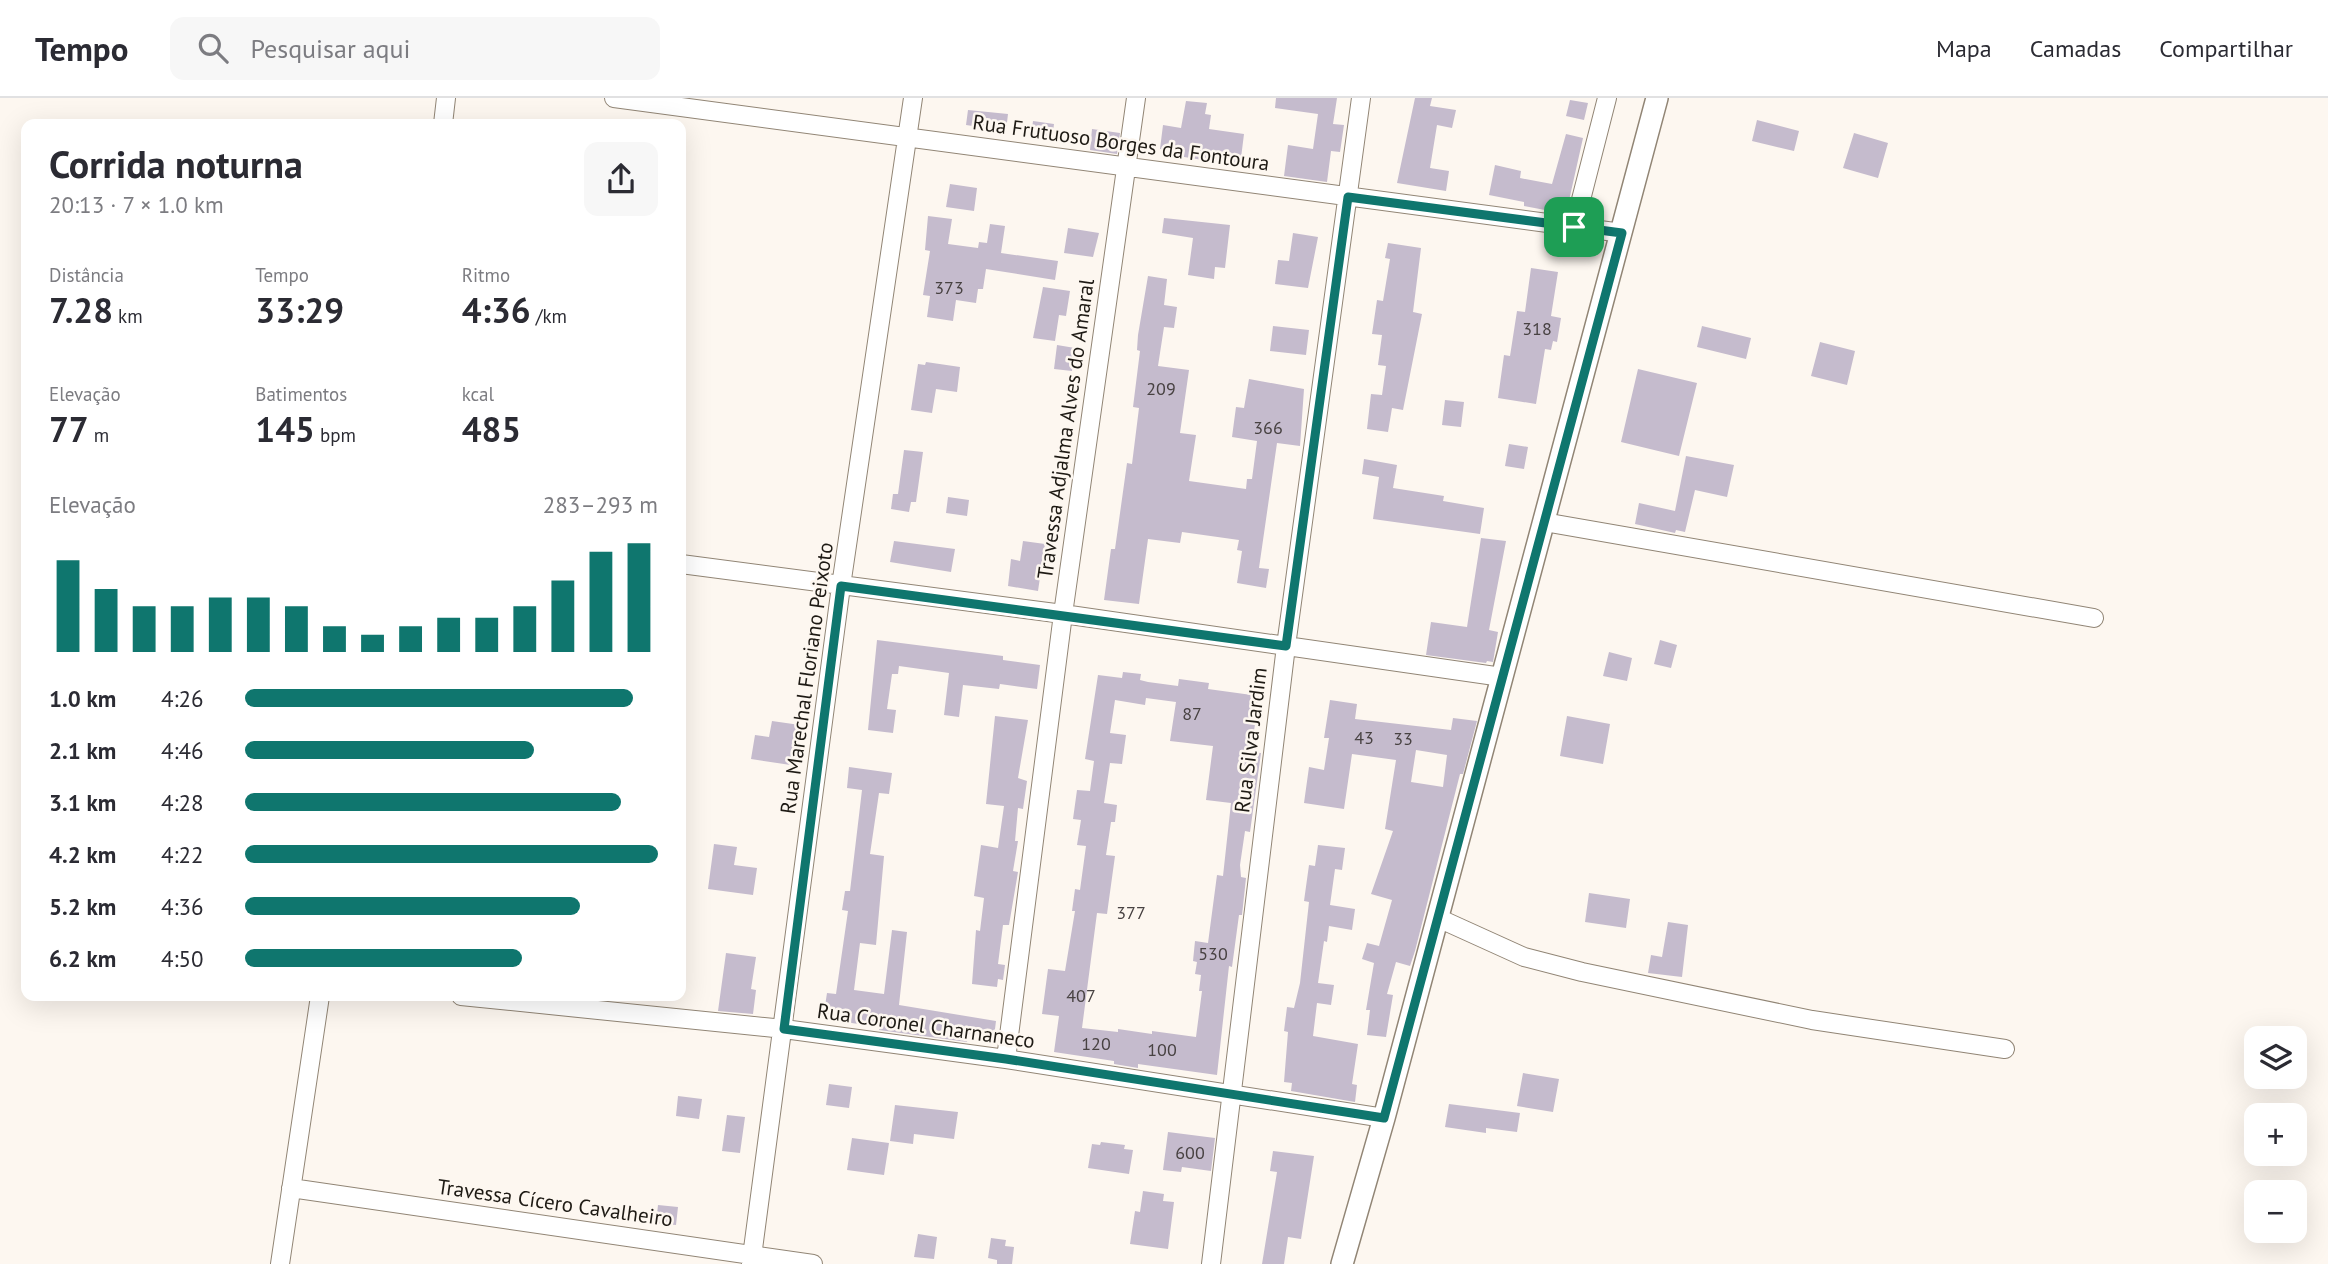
<!DOCTYPE html>
<html lang="pt">
<meta charset="utf-8">
<style>
:root{--surface:#fff;--page:#f7f7f7;--text:#2b2b33;--muted:#7c7c81;--line:#e1e1e2;--accent:#0f766e}
body{margin:0;font-family:"PT Sans",sans-serif;background:var(--page);color:var(--text);height:100vh;display:flex;flex-direction:column;font-size:26px;white-space:nowrap}
*{box-sizing:border-box;margin:0}
p{font-size:23px;color:var(--muted)}
.icon{flex:none;width:38px;height:38px;fill:none;stroke:currentColor;stroke-width:2;stroke-linecap:round;stroke-linejoin:round}
.map{position:relative;flex:1;overflow:hidden}
.drawer{position:absolute;left:21px;top:21px;width:665px;height:882px;display:flex;flex-direction:column;background:var(--surface);border-radius:14px;box-shadow:0 7px 28px #0002}
.drawer>*{flex:none}
.tools{position:absolute;left:2244px;top:928px;display:grid;gap:14px}
.tools a{display:grid;place-items:center;width:63px;height:63px;border-radius:14px;background:var(--surface);box-shadow:0 7px 28px #0002;font-size:35px}
.pin{position:absolute;display:grid;place-items:center;width:60px;height:60px;color:#fff;margin:-30px;border-radius:14px;box-shadow:0 4px 10px #0006}
.round{display:grid;place-items:center;flex:none;width:74px;height:74px;border-radius:14px;background:var(--page)}
.headline{display:flex;align-items:center;justify-content:space-between;height:119px;padding:0 28px}
h1{font-size:38px;font-weight:800;line-height:52px}
.stats{display:grid;grid-template-columns:repeat(3,1fr);gap:10px;height:119px;padding:7px 28px}
.stats div{display:grid;align-content:center}
.stats b{font-size:35px;font-weight:800}
.stats small{font-size:19px;font-weight:400}
.stats p{font-size:19px}
.chart{height:196px;padding:14px 28px}
.chart p{display:flex;justify-content:space-between}
.chart svg{width:100%;height:126px;margin-top:7px;stroke:var(--accent);stroke-width:6}
ul{padding:0 28px;list-style:none;font-size:23px}
li{display:grid;grid-template-columns:112px 84px 1fr;align-items:center;height:52px}
li i{height:18px;border-radius:9px;background:var(--accent)}
header{display:flex;align-items:center;gap:42px;box-sizing:border-box;height:98px;padding:0 35px;background:var(--surface);border-bottom:2px solid var(--line)}
header strong{font-size:33px}
nav{display:flex;gap:38px;margin-inline-start:auto;font-size:24px}
.search{width:490px;height:63px;background:var(--page);display:flex;align-items:center;gap:18px;box-sizing:border-box;padding:0 24px;border-radius:14px;color:var(--muted);font-size:26px}
.map>svg:first-child{display:block}
</style>
<header>
<strong>Tempo</strong>
<div class="search"><svg class="icon" aria-label="search" viewBox="0 0 24 24"><circle cx="10" cy="10" r="6"/><path d="M15 15l6 6"/></svg>Pesquisar aqui</div>
<nav><a>Mapa</a><a>Camadas</a><a>Compartilhar</a></nav>
</header>
<div class="map">
<svg width="2328" height="1166" viewBox="0 0 2328 1166">
<rect width="100%" height="100%" fill="#fdf7f0"/>
<!-- building -->
<path fill="#c5bbcd" fill-rule="evenodd" d="M1276,0h61l-4,26 11,1 -4,27 -9,-1 -4,31 -43,-6 4,-31 25,4 5,-35 -43,-6z
M1415,0h17l-2,8 26,4 -4,18 -15,-3 -7,43 19,3 -3,20 -49,-8z
M1570,2l18,3 -4,17 -18,-4z
M1186,3l21,2 -2,11 6,1 -2,14 35,5 -4,32 -62,-10v-5l-18,-2 3,-24 18,3z
M968,12l40,4 -2,17 -40,-6z
M1757,22l42,11 -5,20 -42,-10z
M1033,23l21,3 -2,15 -21,-3z
M1092,31l28,4 -3,21 -27,-4z
M1854,35l34,10 -10,35 -35,-10z
M1566,36l17,4 -17,76 -42,-8v-4l-35,-7 6,-30 26,6 -1,7 32,6z
M950,86l27,4 -3,23 -28,-4z
M928,118l24,3 -4,25 30,4 1,-6 8,1 3,-19 15,2 -4,27 57,8 -3,19 -69,-11 -3,20h-5l-2,14 -20,-3 -3,21 -26,-4 3,-21 -7,-1 7,-44 -5,-1z
M1164,120l66,7 -5,43 -10,-1 -1,12 -26,-4 5,-37 -31,-5z
M1068,130l31,5 -6,24 -29,-4z
M1293,135l25,4 -10,51 -33,-4 3,-24 11,1z
M1388,145l33,5 -8,64 9,2 -19,96 -11,-2 -4,24 -21,-3 4,-35 11,1 4,-29 -8,-1 4,-30 -10,-1 5,-34 6,1 7,-42 -5,-1z
M1531,170l27,4 -7,44 10,2 -4,24 -4,-1 -2,9 -6,-1 -9,55 -38,-6 6,-43 6,1 7,-45 8,1z
M1148,178l19,3 -3,26 13,2 -3,21 -10,-1 -6,39 31,4 -9,63 16,2 -7,46 57,8 1,-10h5l5,-38 -25,-4 4,-30 8,1 5,-29 55,10 -4,57 -23,-3 -18,125 10,1 -3,19 -29,-5 5,-32 -5,-1 2,-10 -57,-8 -2,11 -32,-4 -9,65 -35,-4 7,-51h4l12,-86 5,1 7,-56 -6,-1 7,-56 -3,-1 1,-15z
M1043,189l27,4 -4,25 -7,-1 -4,26 -22,-3z
M1273,228l36,4 -3,25 -36,-4z
M1702,228l49,12 -5,21 -49,-12z
M1820,244l35,9 -8,34 -36,-9z
M1057,247l18,3 -3,23 -18,-2z
M926,264l34,5 -3,25 -21,-3 -4,24 -21,-3 7,-46 7,1z
M1638,271l59,14 -18,73 -58,-14z
M1445,302l19,2 -3,25 -19,-2z
M1509,346l19,3 -4,22 -19,-3z
M904,352l19,2 -7,50h-5l-2,10 -18,-3 2,-15h5z
M1686,358l48,9 -7,32 -32,-7 -10,42 -9,-2 -1,3 -40,-9 4,-21 36,8z
M1364,361l33,6 -4,23 51,8 -1,5 41,7 -4,26 -107,-15 6,-42 -17,-3z
M948,399l21,3 -2,16 -21,-3z
M1481,440l25,3 -17,89 9,2 -5,30 -6,-1 -1,2 -60,-8 5,-33 36,5z
M894,443l61,8 -4,23 -61,-10z
M1023,443l22,3 -7,47 -30,-5 3,-27 9,2z
M877,542l126,16v4l37,5 -3,24 -37,-5 -1,5 -36,-4 -4,32 -15,-2 5,-42 -50,-7 -1,8h-6l-5,35 9,1 -3,23 -25,-3z
M1660,542l17,5 -6,23 -17,-4z
M1609,554l23,6 -5,23 -24,-5z
M1123,574l18,2 -1,6 8,2 30,4 1,-7 30,4 -1,6 51,7 -8,56 10,1 -11,79 -5,-1 -5,34 1,12 5,1 -4,37h-3l-7,52 -3,-1 -12,109 -79,-11v4l-24,-4v-3l-60,-9 5,-36 -17,-2 6,-45 17,2 10,-60h-3l3,-22 5,1 6,-44 -9,-1 4,-25 -8,-1 4,-29 13,1 4,-30 -9,-2 13,-84 24,3zM1146,600l30,4 -6,39 43,5 -7,54 25,3 -8,73 -6,-1 -9,68 -13,-2 -2,20 4,1 -2,12 6,1 -2,16h3l-6,46 -44,-6v3l-34,-5v3l-36,-4 15,-115 10,1 8,-58 -9,-1 5,-33h4l2,-17 -13,-2 6,-40 12,1 4,-29 -16,-2 5,-33 30,5z
M1330,602l27,4 -2,15 96,11 2,-12 24,3 -14,53h-3l-45,177 -5,15 -14,-4 -9,32 6,1 -7,42 -19,-2 3,-25h-4l8,-47 -12,-4 5,-16 12,3 13,-46 -21,-6 22,-63 -8,-2 11,-69 -44,-6 -8,55 -40,-6 5,-36 15,3 5,-32h-5zM1416,652l31,5 -4,32 -32,-5z
M995,618l33,4 -10,58 9,3 -4,28 -5,-1 -3,33h3l-5,30 5,1 -9,53h-6l-5,39 7,1 -2,15 -5,-1 -1,8 -25,-3 4,-54 4,1 4,-33 -10,-2 7,-51 17,3 6,-42 -18,-2z
M1567,618l43,8 -7,40 -43,-8z
M772,623l28,4 -3,41 -46,-7 4,-24 14,2z
M849,669l43,6 -3,21 -10,-1 -9,61 14,2 -8,89 -16,-2 -6,47 30,4 8,-64 15,2 -8,73 97,16 -2,16 -26,-3 -1,8 -88,-12 1,-3 -57,-8 4,-26 9,1 12,-83 -6,-1 3,-19h5l12,-101 -15,-2z
M714,746l23,3 -3,18 23,3 -4,27 -45,-6z
M1318,747l27,3 -3,22 -7,-1 -5,36 25,4 -3,21 -23,-4 -2,16 -3,-1 -6,42 16,2 -3,20 -14,-2 -4,33 45,8 -6,40 5,1 -2,17 -64,-11 1,-8 -8,-1 4,-50 -4,-1 3,-24 7,1 6,-25 9,-81 -5,-1 5,-36 6,1z
M1589,795l41,6 -4,29 -41,-6z
M1668,824l20,3 -6,52 -34,-4 3,-18 11,2z
M726,855l30,4 -5,32 5,1 -3,24 -35,-3z
M1523,975l36,6 -6,33 -36,-6z
M829,986l23,3 -3,21 -23,-3z
M678,998l24,3 -3,20 -23,-3z
M1449,1006l71,9 -3,19 -31,-4v5l-41,-6z
M895,1007l63,7 -4,27 -40,-5 -1,10 -23,-3z
M727,1017l18,2 -5,36 -18,-2z
M1168,1034l47,6 -4,33 -29,-4 -1,5 -18,-2z
M852,1040l37,5 -5,32 -37,-5z
M1101,1044l24,3 -1,4 9,1 -4,24 -41,-6 4,-24 8,1z
M1273,1053l41,5 -13,83 -13,-2 -4,27h-22l15,-92 -7,-1z
M1143,1093l21,3 -1,7 11,1 -6,47 -38,-5 5,-33 5,1z
M658,1107l20,2 -2,18 -20,-2z
M918,1136l19,3 -3,22 -20,-2z
M991,1140l15,2 -1,6 9,1 -2,17h-15v-4l-9,-2z"/>
<g fill="none" stroke-linecap="round" stroke-linejoin="round">
<!-- minor casing -->
<g stroke="#918575" stroke-width="20">
<path id="minor" d="M614,0l1008,135
M443,26l3,-26
M1574,129l33,-129
M1544,424l550,96
M681,466l382,50 439,63
M1438,820l86,39 58,15 230,48 193,29
M461,898l323,33 222,30 378,59
M1006,961l57,-445 73,-516
M291,1090l522,76
M280,1166l40,-268
M751,1166l90,-678 72,-488
M1211,1166l75,-618 75,-548"/>
</g>
<!-- tertiary casing -->
<g stroke="#918575" stroke-width="24">
<path id="tertiary" d="M1342,1166l42,-146 273,-1020"/>
</g>
<!-- minor -->
<use href="#minor" stroke="#fff" stroke-width="18"/>
<!-- tertiary -->
<use href="#tertiary" stroke="#fff" stroke-width="21"/>
</g>
<g fill="none" stroke-linecap="round" stroke-linejoin="round">
<!-- route casing -->
<g stroke="#fff" stroke-width="14">
<path id="route" d="M1348,99l274,36 -238,885 -378,-59 -222,-30 57,-443 445,60z"/>
</g>
<!-- route -->
<use href="#route" stroke="#0f766e" stroke-width="9"/>
</g>
<g text-anchor="middle" stroke-width="5" stroke-linejoin="round" paint-order="stroke">
<!-- number labels -->
<g font-size="18" fill="#484242">
<text x="949" y="196">373</text>
<text x="1537" y="237">318</text>
<text x="1161" y="297">209</text>
<text x="1268" y="336">366</text>
<text x="1192" y="622">87</text>
<text x="1364" y="646">43</text>
<text x="1403" y="647">33</text>
<text x="1131" y="821">377</text>
<text x="1213" y="862">530</text>
<text x="1081" y="904">407</text>
<text x="1096" y="952">120</text>
<text x="1162" y="958">100</text>
<text x="1190" y="1061">600</text>
</g>
<!-- street labels -->
<g font-size="21" fill="#1e1a14" stroke="#fdf7f0">
<text transform="translate(1121 45) rotate(8)" y="7">Rua Frutuoso Borges da Fontoura</text>
<text transform="translate(1066 331) rotate(-82)" y="7">Travessa Adjalma Alves do Amaral</text>
<text transform="translate(807 580) rotate(-82)" y="7">Rua Marechal Floriano Peixoto</text>
<text transform="translate(1251 642) rotate(-83)" y="7">Rua Silva Jardim</text>
<text transform="translate(926 928) rotate(8)" y="7">Rua Coronel Charnaneco</text>
<text transform="translate(555 1105) rotate(8)" y="7">Travessa Cícero Cavalheiro</text>
</g>
</g>
</svg>
<div class="tools">
<a><svg class="icon" aria-label="layers" viewBox="0 0 24 24"><path d="M12 4l9 5-9 5-9-5zM3 14l9 5 9-5"/></svg></a>
<a>+</a>
<a>−</a>
</div>
<div class="pin" style="left:1574px;top:129px;background:#1e9e55"><svg class="icon" aria-label="arrive" viewBox="0 0 24 24"><path d="M6 21V4h12l-3 4 3 4H6"/></svg></div>
<section class="drawer">
<div class="headline"><div><h1>Corrida noturna</h1><p>20:13 · 7 × 1.0 km</p></div><a class="round"><svg class="icon" aria-label="share" viewBox="0 0 24 24"><path d="M12 15V3M7 8l5-5 5 5M5 13v7h14v-7"/></svg></a></div>
<div class="stats">
<div><p>Distância</p><b>7.28<small> km</small></b></div>
<div><p>Tempo</p><b>33:29</b></div>
<div><p>Ritmo</p><b>4:36<small> /km</small></b></div>
</div>
<div class="stats">
<div><p>Elevação</p><b>77<small> m</small></b></div>
<div><p>Batimentos</p><b>145<small> bpm</small></b></div>
<div><p>kcal</p><b>485</b></div>
</div>
<div class="chart"><p><span>Elevação</span>283–293 m</p>
<svg viewBox="0 0 160 44" preserveAspectRatio="none"><path d="M5 44V12M15 44V22M25 44V28M35 44V28M45 44V25M55 44V25M65 44V28M75 44V35M85 44V38M95 44V35M105 44V32M115 44V32M125 44V28M135 44V19M145 44V9M155 44V6"/></svg>
</div>
<ul>
<li><b>1.0 km</b>4:26<i style="width:94%"></i></li>
<li><b>2.1 km</b>4:46<i style="width:70%"></i></li>
<li><b>3.1 km</b>4:28<i style="width:91%"></i></li>
<li><b>4.2 km</b>4:22<i style="width:100%"></i></li>
<li><b>5.2 km</b>4:36<i style="width:81%"></i></li>
<li><b>6.2 km</b>4:50<i style="width:67%"></i></li>
</ul>
</section>
</div>
